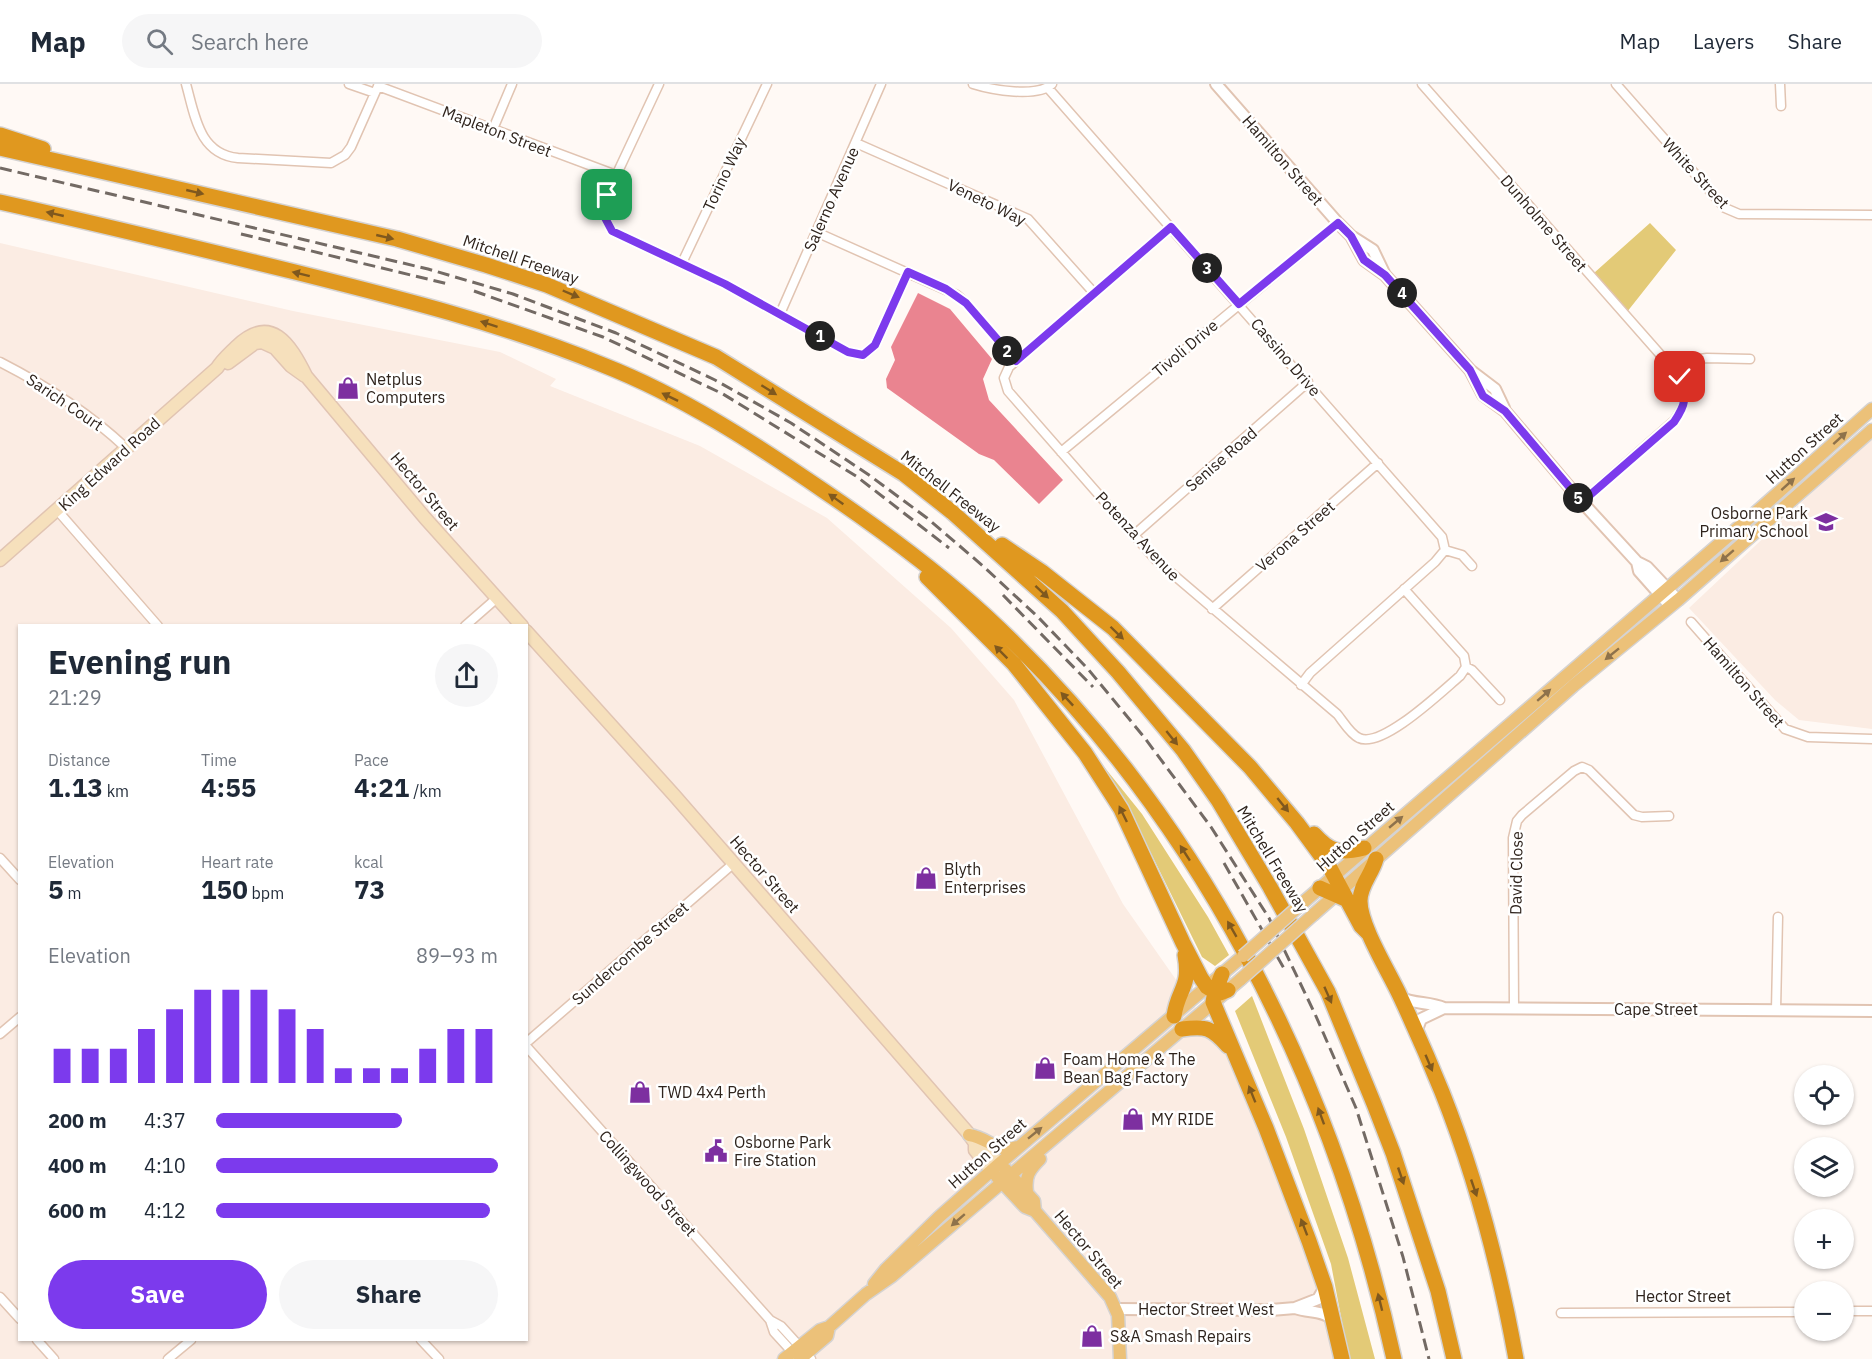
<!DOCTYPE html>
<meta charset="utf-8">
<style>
:root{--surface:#fff;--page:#f6f6f7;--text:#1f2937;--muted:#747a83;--line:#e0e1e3;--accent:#7c3aed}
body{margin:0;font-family:"IBM Plex Sans",sans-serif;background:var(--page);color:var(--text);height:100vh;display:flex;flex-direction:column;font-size:22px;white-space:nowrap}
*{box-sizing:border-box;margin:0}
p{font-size:20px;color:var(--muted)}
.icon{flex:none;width:33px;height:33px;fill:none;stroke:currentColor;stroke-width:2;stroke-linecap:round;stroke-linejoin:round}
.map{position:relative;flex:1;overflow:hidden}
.sheet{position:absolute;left:18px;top:540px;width:510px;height:717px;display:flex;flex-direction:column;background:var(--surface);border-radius:0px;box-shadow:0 2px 4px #0004}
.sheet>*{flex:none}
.tools{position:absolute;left:1794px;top:981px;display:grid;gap:12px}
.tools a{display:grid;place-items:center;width:60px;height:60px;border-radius:50%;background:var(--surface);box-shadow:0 2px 4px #0004;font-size:30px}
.pin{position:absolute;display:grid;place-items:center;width:51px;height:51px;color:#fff;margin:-26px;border-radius:12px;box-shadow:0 3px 9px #0006}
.km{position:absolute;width:30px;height:30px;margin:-15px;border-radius:50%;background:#222;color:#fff;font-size:16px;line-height:30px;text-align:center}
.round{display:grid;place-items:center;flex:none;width:63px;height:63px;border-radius:32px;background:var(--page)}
.overview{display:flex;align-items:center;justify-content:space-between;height:102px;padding:0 30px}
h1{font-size:33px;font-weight:700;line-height:45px}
.stats{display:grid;grid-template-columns:repeat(3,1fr);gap:9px;height:102px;padding:6px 30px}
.stats div{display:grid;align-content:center}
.stats b{font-size:26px;font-weight:700}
.stats small{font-size:16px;font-weight:400}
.stats p{font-size:16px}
.chart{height:168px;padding:12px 30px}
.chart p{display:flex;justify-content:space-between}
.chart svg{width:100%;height:108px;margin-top:6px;stroke:var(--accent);stroke-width:6}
.primary-button{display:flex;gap:12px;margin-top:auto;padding:12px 30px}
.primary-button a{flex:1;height:69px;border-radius:36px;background:var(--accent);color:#fff;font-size:24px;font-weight:700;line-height:69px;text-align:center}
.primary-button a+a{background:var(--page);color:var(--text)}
ul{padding:0 30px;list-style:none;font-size:20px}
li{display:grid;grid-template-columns:96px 72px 1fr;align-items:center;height:45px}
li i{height:15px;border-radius:8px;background:var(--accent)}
header{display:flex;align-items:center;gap:36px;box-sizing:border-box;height:84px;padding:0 30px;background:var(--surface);border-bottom:2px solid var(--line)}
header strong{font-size:28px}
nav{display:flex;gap:33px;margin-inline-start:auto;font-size:21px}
.search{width:420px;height:54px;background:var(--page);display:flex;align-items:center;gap:15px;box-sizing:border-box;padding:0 21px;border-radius:33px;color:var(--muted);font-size:22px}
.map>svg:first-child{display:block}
</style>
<header>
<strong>Map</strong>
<div class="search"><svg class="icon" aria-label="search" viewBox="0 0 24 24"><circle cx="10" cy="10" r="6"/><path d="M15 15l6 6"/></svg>Search here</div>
<nav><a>Map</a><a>Layers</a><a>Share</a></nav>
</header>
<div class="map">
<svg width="1872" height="1275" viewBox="0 0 1872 1275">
<rect width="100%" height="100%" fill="#fff9f5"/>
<!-- built -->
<path fill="#fbece3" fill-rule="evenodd" d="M0,159l293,68 207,41 56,27 -6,7 150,60 127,72 124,110 63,72 109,204 98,140 79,185 17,51 19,79h-1336zM20,542h506v714h-506z
M1872,352v293l-73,-9 -24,-20 -86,-92z"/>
<!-- green -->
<path fill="#e3ca77" d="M1650,139l26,27 -49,62 -33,-39z
M1097,674l45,56 66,103 21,38 -14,11 -13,-9 -68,-138 -40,-59z
M1252,912l52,133 44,129 27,101h-26l-18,-95 -45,-127 -51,-126z"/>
<!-- water -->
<path fill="#ea8490" d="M918,209l32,16 42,50 -9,20 6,21 74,80 -24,24 -45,-44 -15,-6 -92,-66 -1,-9 9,-19 -4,-13z"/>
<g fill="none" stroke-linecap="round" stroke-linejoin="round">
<!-- minor casing -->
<g stroke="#e1c4b2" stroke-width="11">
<path id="minor" d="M186,0c9,32 13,70 52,74l93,5 14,-8 6,-8 28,-63
M349,0l26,9
M659,0l-52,111 -4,19 9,17 113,53 123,68 15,3 12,-10 33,-73
M973,0c19,6 64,14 79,0
M1422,0l258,293c6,21 7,26 -6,44l-92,81
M1616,0l109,124 14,6 133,1
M1780,0l1,22
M378,2l238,89
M1048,4l394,449 3,13 -10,12 -125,111 -9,12
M493,45l19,-45
M856,59l172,76 66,74
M1171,143l-162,140 -5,11 4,13 147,168 182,155c6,7 13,20 22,24 23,11 83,-47 101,-62l6,-9 -2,-11 -60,-67
M816,148l141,63 9,8 50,58
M682,179l85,-179
M780,230l101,-230
M0,278c45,23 89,51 126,86
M1666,279l41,-5 43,1
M1061,368l277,-229
M57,426l101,116
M1134,451l174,-153
M1445,466l17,5 10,11
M1212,525l166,-146
M1691,538l94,107 23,8 64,2
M465,542l32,-28
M1466,583l6,3 28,30
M0,774l20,22
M1514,924l-1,-170 4,-17 5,-6 52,-44 8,-4 7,3 45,45 8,2 27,-1
M1776,926l2,-93
M0,950l20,-17
M526,959l208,-180
M526,962l244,274 4,12 21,23
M0,1213l20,22
M1844,1227h28
M1561,1229l243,-1
M770,1236l11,6 30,33
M37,1256l17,19
M421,1256l18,19
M168,1275l23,-19"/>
</g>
<!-- tertiary casing -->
<g stroke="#e1c4b2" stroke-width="14">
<path id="tertiary" d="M1216,0l122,139 13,13 22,14 12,25
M1351,152l13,24 21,15 85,95 25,19 9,19
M1470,286l13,25 22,16 77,91 55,60 10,5 31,33
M1637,478l2,9 31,35
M1401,914c14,6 29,4 43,10
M1416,948l5,-13 23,-11 428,3
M1295,1224c14,5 26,2 38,11
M1116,1225l155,1 24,-2 23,-9 7,-12"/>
</g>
<!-- secondary casing -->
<g stroke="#e1c4b2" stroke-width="15">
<path id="secondary" d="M228,279l27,-20 7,-1 13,6 16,18 14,10
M0,476l217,-192c5,-8 12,-14 19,-21 35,-34 54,-3 70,29l119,142 97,108
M526,547l148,164 294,338 7,10v7l17,21
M975,1059l7,2 17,19"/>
</g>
<!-- primary casing -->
<g stroke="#d5d3d2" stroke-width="15">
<path id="primary" d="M1306,816l456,-393 110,-98
M1314,830l259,-228 105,-86 194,-170
M969,1051c21,3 25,18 48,12
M1005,1085l29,32 1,10
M997,1093l28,30 10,4 75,86 8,18 2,44
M1027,1108c-2,-16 2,-22 13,-33
M874,1200l12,-15 53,-52 60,-53 244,-208
M784,1275l36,-29 9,-3 37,-33 26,-18 349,-297
M800,1275l27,-23 2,-9"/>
</g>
<!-- motorway casing -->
<g stroke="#d5d3d2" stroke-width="18">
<path id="motorway" d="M0,51l43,14
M0,64l397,91 89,26 61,20 169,72 188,117 48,38 110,99 56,61 65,78 35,50 52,87 58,105 46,112 19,49 45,138 16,68
M0,118c99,22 197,46 295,70 104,26 208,52 308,93 79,31 151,78 221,126 56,38 112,79 162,125 213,197 346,462 408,743
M1002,461l40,27 71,56 137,139 47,56 33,45 31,58 7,7
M927,493l87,87 71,89 36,56 62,134 18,35 6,9 8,5 5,1 8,-3
M1314,750c17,19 26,20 50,14
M1376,775c-4,15 -16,26 -16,42 0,25 29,71 40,95 15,32 29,64 42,96 33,83 58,179 74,267
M1320,804l25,11
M1222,890l-7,18 -2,10 53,126 43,113 16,46 17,72
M1174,932c4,-28 17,-28 11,-61
M1182,945c24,-3 29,-2 46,17"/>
</g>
<!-- minor -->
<use href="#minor" stroke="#fff" stroke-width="8"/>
<!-- tertiary -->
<use href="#tertiary" stroke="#fff" stroke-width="10"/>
<!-- secondary -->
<use href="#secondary" stroke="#f6e0bc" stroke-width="12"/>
<!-- primary -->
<use href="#primary" stroke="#ecc179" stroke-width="12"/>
<!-- motorway -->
<use href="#motorway" stroke="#e0981f" stroke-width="15"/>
<!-- rail -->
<path stroke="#736a64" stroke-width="3" stroke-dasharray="12 6" stroke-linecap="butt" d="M0,84l428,101 85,25 103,39 99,47 76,43 78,52 58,43 56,48 55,51 50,52 56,68 67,90 58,91 46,96 41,94 47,149 26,102
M241,150l207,50
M474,207l129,46 120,57 133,82 93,72
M1003,511l90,92
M1224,779l62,109"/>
<!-- primary-bridge casing -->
<g stroke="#d5d3d2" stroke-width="15" stroke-linecap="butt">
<path id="primary-bridge" d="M1243,872l63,-56
M1241,895l73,-65"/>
</g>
<!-- primary-bridge -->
<use href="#primary-bridge" stroke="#ecc179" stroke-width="12"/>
</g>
<!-- one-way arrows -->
<defs><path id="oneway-solid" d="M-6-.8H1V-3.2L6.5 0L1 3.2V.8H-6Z" transform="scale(1.5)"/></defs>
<g fill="#7f581e">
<use href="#oneway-solid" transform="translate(195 108) rotate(13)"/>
<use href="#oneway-solid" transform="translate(55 130) rotate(-167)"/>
<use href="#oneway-solid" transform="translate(385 153) rotate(13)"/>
<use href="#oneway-solid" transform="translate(301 190) rotate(-166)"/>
<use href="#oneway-solid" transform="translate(571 210) rotate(23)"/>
<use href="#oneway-solid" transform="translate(489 240) rotate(-162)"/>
<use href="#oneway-solid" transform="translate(769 306) rotate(32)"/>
<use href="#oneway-solid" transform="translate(670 313) rotate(-154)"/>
<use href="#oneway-solid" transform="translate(836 415) rotate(-145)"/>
<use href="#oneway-solid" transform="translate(1042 508) rotate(43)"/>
<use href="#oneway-solid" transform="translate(1117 549) rotate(44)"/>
<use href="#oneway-solid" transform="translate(1001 568) rotate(-135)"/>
<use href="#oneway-solid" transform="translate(1067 615) rotate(-133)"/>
<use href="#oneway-solid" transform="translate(1172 654) rotate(51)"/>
<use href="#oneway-solid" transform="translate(1283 721) rotate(51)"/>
<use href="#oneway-solid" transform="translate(1123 730) rotate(-116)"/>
<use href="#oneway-solid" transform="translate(1185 769) rotate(-123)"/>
<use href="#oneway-solid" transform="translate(1232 845) rotate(-120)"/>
<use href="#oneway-solid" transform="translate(1328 911) rotate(66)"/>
<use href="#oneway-solid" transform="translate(1429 979) rotate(67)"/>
<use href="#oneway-solid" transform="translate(1252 1010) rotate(-112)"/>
<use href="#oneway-solid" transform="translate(1321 1032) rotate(-110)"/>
<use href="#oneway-solid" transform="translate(1401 1092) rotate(71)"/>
<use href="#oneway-solid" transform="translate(1474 1104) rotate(71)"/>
<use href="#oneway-solid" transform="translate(1304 1143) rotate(-111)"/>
<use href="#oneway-solid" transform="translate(1380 1218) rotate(-104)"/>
</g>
<g fill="#8e724b">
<use href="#oneway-solid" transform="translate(1840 354) rotate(-42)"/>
<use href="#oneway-solid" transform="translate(1788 400) rotate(-42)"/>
<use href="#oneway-solid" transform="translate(1727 472) rotate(139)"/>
<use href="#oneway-solid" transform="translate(1612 570) rotate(141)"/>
<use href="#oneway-solid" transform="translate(1544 611) rotate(-41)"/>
<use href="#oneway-solid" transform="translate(1396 738) rotate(-40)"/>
<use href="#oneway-solid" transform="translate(1035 1049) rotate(-39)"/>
<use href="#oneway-solid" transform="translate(958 1136) rotate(139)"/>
</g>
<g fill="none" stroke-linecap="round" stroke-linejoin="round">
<!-- route casing -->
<g stroke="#fff" stroke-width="12">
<path id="route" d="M607,111l-4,19 9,17 113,53 123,68 15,3 12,-10 33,-73 38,17 20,14 50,58 155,-134 68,77 99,-81 13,13 13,24 21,15 85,95 13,26 22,15 77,91 92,-80c13,-19 12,-24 6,-45"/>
</g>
<!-- route -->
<use href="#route" stroke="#7c3aed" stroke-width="8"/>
</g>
<!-- icons -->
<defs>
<g id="shop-bare" transform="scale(1.8)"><path d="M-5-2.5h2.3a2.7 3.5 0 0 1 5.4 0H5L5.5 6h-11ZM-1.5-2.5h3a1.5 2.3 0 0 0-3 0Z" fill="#7d2fa0" stroke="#fff" stroke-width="2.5" paint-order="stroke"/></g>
<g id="school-bare" transform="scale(1.8)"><path d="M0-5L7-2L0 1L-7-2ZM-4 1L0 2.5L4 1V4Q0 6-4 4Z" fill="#7d2fa0" stroke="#fff" stroke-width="2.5" paint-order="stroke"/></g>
<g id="civic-bare" transform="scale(1.8)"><path d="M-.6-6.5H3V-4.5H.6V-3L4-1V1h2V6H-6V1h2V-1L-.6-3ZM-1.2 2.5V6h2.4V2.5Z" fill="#7d2fa0" stroke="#fff" stroke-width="2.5" paint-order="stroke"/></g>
</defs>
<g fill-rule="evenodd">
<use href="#shop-bare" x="348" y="304"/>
<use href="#school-bare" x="1826" y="438"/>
<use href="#shop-bare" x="926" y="794"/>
<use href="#shop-bare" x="1045" y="984"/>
<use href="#shop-bare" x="640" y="1008"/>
<use href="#shop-bare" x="1133" y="1035"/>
<use href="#civic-bare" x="716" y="1067"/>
<use href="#shop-bare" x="1092" y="1252"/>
</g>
<g text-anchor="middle" stroke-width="5" stroke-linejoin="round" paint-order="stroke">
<!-- street labels -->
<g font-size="16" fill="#2f241d" stroke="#fff">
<text transform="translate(497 47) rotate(21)" y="6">Mapleton Street</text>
<text transform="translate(1283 76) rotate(49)" y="6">Hamilton Street</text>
<text transform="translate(1696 89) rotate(47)" y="6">White Street</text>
<text transform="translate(724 90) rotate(-65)" y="6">Torino Way</text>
<text transform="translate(831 115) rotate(-66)" y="6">Salerno Avenue</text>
<text transform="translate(987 118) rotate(26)" y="6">Veneto Way</text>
<text transform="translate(1544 139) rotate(49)" y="6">Dunholme Street</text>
<text transform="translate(521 175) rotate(19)" y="6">Mitchell Freeway</text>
<text transform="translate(1185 264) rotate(-40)" y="6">Tivoli Drive</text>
<text transform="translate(1286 273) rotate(49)" y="6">Cassino Drive</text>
<text transform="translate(65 318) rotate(34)" y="6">Sarich Court</text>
<text transform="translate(1804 364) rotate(-42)" y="6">Hutton Street</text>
<text transform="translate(1221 375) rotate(-41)" y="6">Senise Road</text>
<text transform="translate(109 380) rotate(-42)" y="6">King Edward Road</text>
<text transform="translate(425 407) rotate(50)" y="6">Hector Street</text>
<text transform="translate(951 407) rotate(38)" y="6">Mitchell Freeway</text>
<text transform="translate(1138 452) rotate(47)" y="6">Potenza Avenue</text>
<text transform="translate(1295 452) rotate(-41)" y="6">Verona Street</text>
<text transform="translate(1744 598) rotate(49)" y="6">Hamilton Street</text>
<text transform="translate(1355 752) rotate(-41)" y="6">Hutton Street</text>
<text transform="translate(1273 775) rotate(59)" y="6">Mitchell Freeway</text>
<text transform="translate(1516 789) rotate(-89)" y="6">David Close</text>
<text transform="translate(765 790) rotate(49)" y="6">Hector Street</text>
<text transform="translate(630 869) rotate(-41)" y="6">Sundercombe Street</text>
<text x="1656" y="931">Cape Street</text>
<text transform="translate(987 1069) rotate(-41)" y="6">Hutton Street</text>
<text transform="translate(648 1099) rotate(48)" y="6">Collingwood Street</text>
<text transform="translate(1089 1165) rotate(50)" y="6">Hector Street</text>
<text x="1683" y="1218">Hector Street</text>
<text x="1206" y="1231">Hector Street West</text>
</g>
<!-- poi labels -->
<g font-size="16" fill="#2f241d" stroke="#fff" text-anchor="start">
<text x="366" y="301">Netplus<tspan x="366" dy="18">Computers</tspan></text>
<text x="1808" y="435" text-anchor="end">Osborne Park<tspan x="1808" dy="18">Primary School</tspan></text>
<text x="944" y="791">Blyth<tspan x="944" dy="18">Enterprises</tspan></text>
<text x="1063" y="981">Foam Home &amp; The<tspan x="1063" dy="18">Bean Bag Factory</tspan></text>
<text x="658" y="1014">TWD 4x4 Perth</text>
<text x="1151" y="1041">MY RIDE</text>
<text x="734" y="1064">Osborne Park<tspan x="734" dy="18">Fire Station</tspan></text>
<text x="1110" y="1258">S&amp;A Smash Repairs</text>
</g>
</g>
</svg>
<div class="tools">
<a><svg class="icon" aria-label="locate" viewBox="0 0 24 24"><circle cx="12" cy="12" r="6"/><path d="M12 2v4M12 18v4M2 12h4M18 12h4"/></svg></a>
<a><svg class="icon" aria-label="layers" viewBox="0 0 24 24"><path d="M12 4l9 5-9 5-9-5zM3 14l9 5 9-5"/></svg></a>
<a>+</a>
<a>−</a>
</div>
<div class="pin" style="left:607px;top:111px;background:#1e9e55"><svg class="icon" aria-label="arrive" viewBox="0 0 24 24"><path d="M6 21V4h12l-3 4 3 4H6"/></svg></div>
<div class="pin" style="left:1680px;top:293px;background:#d93025"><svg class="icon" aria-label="check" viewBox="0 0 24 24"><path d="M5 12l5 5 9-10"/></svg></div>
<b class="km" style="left:820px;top:252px">1</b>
<b class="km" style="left:1007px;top:267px">2</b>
<b class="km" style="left:1207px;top:184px">3</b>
<b class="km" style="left:1402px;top:209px">4</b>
<b class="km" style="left:1578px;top:414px">5</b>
<section class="sheet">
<div class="overview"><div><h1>Evening run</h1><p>21:29</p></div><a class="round"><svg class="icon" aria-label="share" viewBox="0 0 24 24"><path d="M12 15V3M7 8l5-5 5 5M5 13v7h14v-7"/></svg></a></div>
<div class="stats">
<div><p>Distance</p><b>1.13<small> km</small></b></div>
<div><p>Time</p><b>4:55</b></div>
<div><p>Pace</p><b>4:21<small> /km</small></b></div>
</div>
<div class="stats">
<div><p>Elevation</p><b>5<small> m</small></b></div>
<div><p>Heart rate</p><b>150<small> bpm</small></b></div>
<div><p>kcal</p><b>73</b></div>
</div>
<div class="chart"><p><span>Elevation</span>89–93 m</p>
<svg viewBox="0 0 160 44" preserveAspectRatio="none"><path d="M5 44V30M15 44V30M25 44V30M35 44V22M45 44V14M55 44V6M65 44V6M75 44V6M85 44V14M95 44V22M105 44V38M115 44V38M125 44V38M135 44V30M145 44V22M155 44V22"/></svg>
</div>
<ul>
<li><b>200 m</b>4:37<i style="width:66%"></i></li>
<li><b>400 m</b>4:10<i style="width:100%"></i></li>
<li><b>600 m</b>4:12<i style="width:97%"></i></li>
</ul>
<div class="primary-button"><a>Save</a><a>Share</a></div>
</section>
</div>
